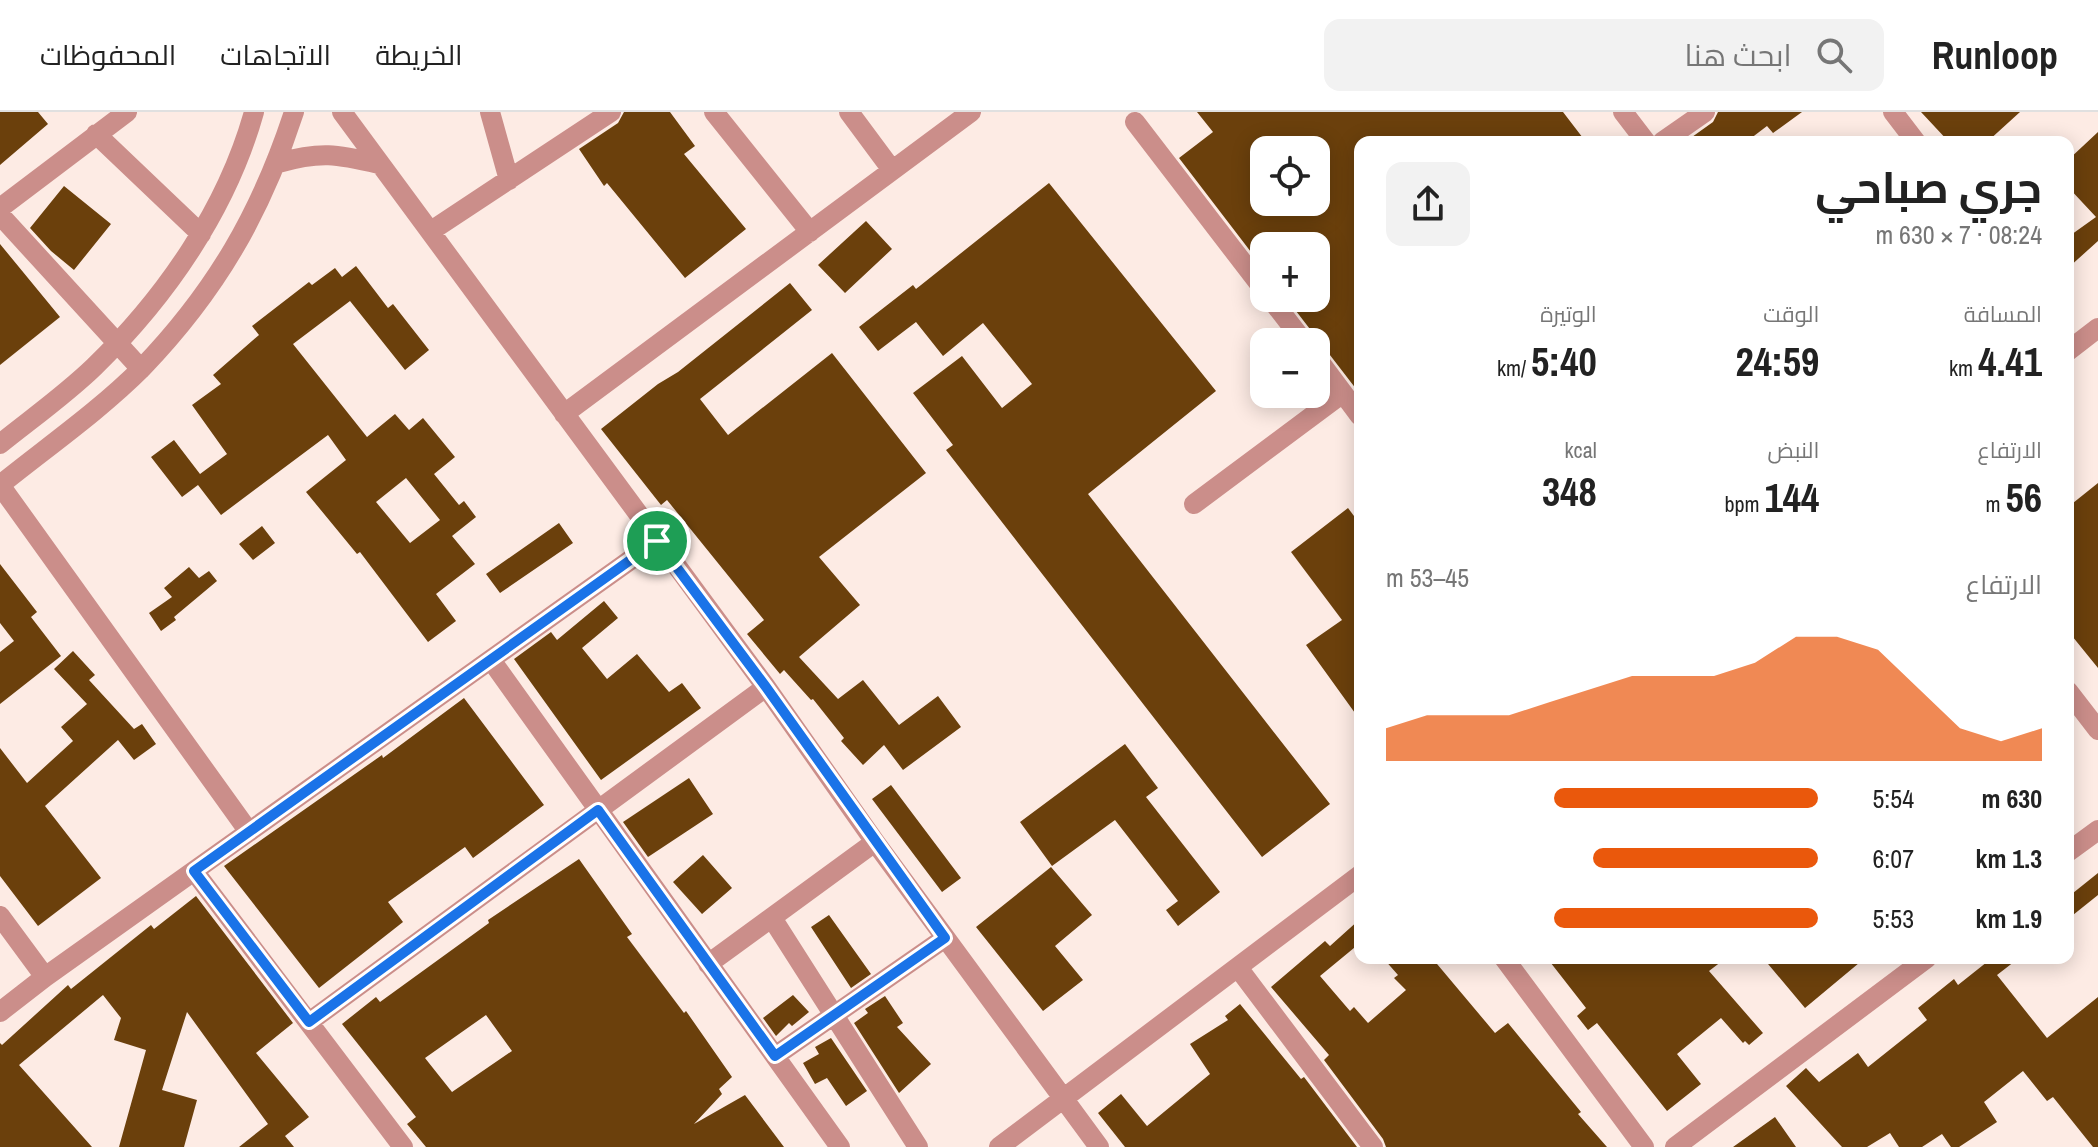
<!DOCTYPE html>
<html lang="ar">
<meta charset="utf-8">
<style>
:root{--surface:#fff;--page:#f2f2f2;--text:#222;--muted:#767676;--line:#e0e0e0;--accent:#ea580c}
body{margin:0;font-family:"Archivo Narrow",Cairo,sans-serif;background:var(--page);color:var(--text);direction:rtl;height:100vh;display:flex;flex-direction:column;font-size:30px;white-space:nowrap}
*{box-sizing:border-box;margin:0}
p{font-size:26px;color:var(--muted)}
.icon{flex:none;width:44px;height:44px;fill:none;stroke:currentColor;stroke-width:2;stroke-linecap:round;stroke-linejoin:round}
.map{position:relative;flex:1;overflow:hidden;direction:ltr}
.sheet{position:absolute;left:1354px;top:24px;width:720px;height:828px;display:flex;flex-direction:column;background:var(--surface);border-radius:16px;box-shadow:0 4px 20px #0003;direction:rtl}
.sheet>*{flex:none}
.controls{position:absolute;left:1250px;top:24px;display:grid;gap:16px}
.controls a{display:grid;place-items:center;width:80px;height:80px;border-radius:16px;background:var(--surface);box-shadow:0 4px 20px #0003;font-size:40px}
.pin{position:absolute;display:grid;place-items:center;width:68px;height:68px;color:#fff;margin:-34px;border:4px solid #fff;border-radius:50%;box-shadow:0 2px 8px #0007}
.round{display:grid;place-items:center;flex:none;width:84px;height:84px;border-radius:16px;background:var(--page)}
.headline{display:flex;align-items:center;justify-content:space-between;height:136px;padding:0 32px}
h1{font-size:44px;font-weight:700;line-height:60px}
.metrics{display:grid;grid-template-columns:repeat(3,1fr);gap:12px;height:136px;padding:8px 32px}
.metrics div{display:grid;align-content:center}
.metrics b{font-size:40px;font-weight:700}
.metrics small{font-size:22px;font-weight:400}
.metrics p{font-size:22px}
.chart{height:224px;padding:16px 32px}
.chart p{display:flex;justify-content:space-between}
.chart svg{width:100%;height:144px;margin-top:8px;fill:var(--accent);opacity:.7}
ul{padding:0 32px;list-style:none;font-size:26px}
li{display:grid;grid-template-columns:128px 96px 1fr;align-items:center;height:60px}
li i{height:20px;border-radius:10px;background:var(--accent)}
header{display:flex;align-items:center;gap:48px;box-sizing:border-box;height:112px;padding:0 40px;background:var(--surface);border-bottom:2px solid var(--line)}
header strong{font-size:38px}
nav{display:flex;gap:44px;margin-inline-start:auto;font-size:28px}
.search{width:560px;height:72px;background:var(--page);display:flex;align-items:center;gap:20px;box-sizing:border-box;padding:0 28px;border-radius:16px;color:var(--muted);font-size:30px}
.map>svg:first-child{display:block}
</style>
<header>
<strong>Runloop</strong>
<div class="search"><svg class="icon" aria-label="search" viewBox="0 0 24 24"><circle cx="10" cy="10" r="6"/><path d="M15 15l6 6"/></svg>ابحث هنا</div>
<nav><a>الخريطة</a><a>الاتجاهات</a><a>المحفوظات</a></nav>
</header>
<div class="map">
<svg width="2098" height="1035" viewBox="0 0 2098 1035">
<rect width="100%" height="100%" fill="#fff7f4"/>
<!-- built -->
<path fill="#fdebe4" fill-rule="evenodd" d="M0,0h2098v1035h-2098zM1360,30h708v816h-708zM1264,38h52v52h-52zM1264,134h52v52h-52zM1264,230h52v52h-52z"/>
<!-- building -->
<path fill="#6b400c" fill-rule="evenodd" d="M0,0h38l10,12 -48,41z
M624,0h46l25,34 -11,8 62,75 -61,49 -78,-95 -3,3 -25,-37 39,-26z
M1197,0h366l23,30h-226v252l-74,-96h30v-52h-52v23l-85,-111 34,-26zM1264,38h52v52h-52z
M1718,0h84l-29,21 -6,-7 -21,16h-61l28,-20z
M1921,0h99l-33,30h-38z
M2098,20v109l-30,27v-31l28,-20 -28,-30v-27z
M1049,71l167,208 -128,103 242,310 -68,53 -316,-407 7,-5 -40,-52 49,-37 40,52 30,-24 -49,-61 -40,33 -27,-34 -38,29 -19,-24 54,-42 3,4z
M64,74l47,38 -37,46 -23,-19 -21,-23z
M866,109l26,28 -47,44 -27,-28z
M0,132l60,73 -60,48z
M356,154l32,42 5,-4 36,46 -24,20 -55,-69 -57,43 74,93 28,-23 14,16 14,-12 32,39 -21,17 25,31 5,-4 12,16 -24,19 23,28 -39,30 20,27 -28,21 -68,-90 -3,2 -51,-62 40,-32 -18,-25 -107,80 -23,-30 -16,12 -31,-40 23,-17 26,34 27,-20 -35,-49 29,-21 -8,-9 46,-40 -7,-9 57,-44 3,3 23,-17 7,9zM406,366l34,42 -30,23 -34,-41z
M790,171l22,27 -112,89 28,36 104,-82 94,120 -107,84 41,48 -61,52 39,42 25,-19 36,45 39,-29 23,31 -58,43 -19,-25 -21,20 -22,-24 3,-3 -31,-39 -2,1 -27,-30 -4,4 -33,-40 17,-14 -97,-120 -6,5 -60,-76 57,-45 20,-12z
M2098,371v185l-30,-37v-124z
M1348,396l12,16v196l-54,-75 36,-25 -51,-68z
M559,411l14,20 -73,50 -14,-19z
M262,414l13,17 -22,17 -14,-16z
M0,452l37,48 -6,5 30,39 -61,48v-52l14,-11 -14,-18z
M189,455l10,11 10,-7 8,10 -43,36 2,3 -15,11 -12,-18 23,-16 -8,-9z
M604,489l14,17 -36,30 25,31 30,-25 32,38 13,-9 19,25 -100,72 -87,-121 37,-27 6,8z
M73,539l22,24 -6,5 45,49 8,-5 14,20 -22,16 -16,-20 -73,66 56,72 -63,48 -38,-50v-128l27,35 46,-42 -12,-14 26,-23 -33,-35z
M464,586l80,107 -71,53 -8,-11 -77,55 15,20 -84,66 -95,-122 158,-111 1,3z
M1125,632l33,44 -12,9 74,95 -42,34 -12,-16 12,-9 -63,-81 -63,46 -32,-44z
M689,666l24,36 -65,43 -25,-35z
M891,673l70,93 -19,14 -70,-93z
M703,743l29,33 -30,26 -29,-32z
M579,747l53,75 -5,3 57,76 2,-2 46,66 -13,12 3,5 -28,30 51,-29 39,52h-358l-19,-23 9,-7 -74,-93 34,-27 4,5 109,-79 -1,-3zM486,903l26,36 -60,41 -27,-34z
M1051,755l41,48 -37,31 28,34 -40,31 -67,-84z
M2098,761v22l-30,24v-22z
M196,784l97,127 -37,30 53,64 -24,19 9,11h-55l29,-23 -81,-112 -25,78 35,10 -13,47h-65l27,-97 -32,-10 7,-22 -18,-23 -84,70 73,82h-92v-104l2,2 66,-60 3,4 80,-64 3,4z
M829,803l42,59 -20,14 -40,-61z
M1360,807v24l-40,33 30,35 4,-4 14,16 38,-33 -12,-12 4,-3 -15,-17h49l63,75 13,-10 73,89 -3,2 29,33h-221l-3,-8 -59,-79 5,-5 -58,-68 54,-46 5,5z
M1547,846h179l-17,13 54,62 -14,12 -4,-4 -2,2 -22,-25 -44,36 24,30 -34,27 -70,-88 -9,7 -11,-14 9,-8z
M1763,846h102l-60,50z
M1992,846h27l-22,17 50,63 51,-41v150h-5l-40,-50 -6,4 -24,-30 -39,31 13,20 -38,25h-8l-9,-13 -20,13h-23l-9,-14 -23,14h-25l-56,-61 20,-18 13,14 39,-29 10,14 59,-47 -9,-12 36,-29 4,6z
M793,883l16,17 -17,14 -3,-3 -13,13 -13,-18z
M885,884l18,27 -6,4 34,37 -32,29 -45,-70 14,-10 -3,-4z
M1240,892l61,75 3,-2 53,70h-232l-27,-34 23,-19 26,32 63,-52 -20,-30 38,-24 -3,-4z
M831,926l36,53 -21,15 -19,-28 -12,6 -12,-21 16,-9 -4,-7z
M1775,1005l21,30h-63z"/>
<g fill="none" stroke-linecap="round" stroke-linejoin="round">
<!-- minor -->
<path stroke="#cb8e8a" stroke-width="20" d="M342,0l424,575 109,155 224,305
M490,0l19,68
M714,0l96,120
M849,0l43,58
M1623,0l23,30
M1893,0l23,30
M1135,10l129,168
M96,22l105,100
M1662,30l43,-30
M278,51c43,-12 58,-9 101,1
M0,96l127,-96
M0,103l141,154
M431,119l180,-119
M1270,186l34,44
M2068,239l30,-23
M1316,245l44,59
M564,302l407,-302
M0,332c31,-25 65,-49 94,-77 72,-70 133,-158 160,-255
M0,373c47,-38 99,-74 142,-117 74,-77 119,-155 152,-256
M0,373l249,347
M1194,392l149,-111
M491,548l349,487
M2068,579l30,39
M2068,740l30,-22
M194,759l209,276
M0,804l45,61
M772,806l146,229
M1504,846l140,189
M708,852l167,-122
M1239,857l134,178
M0,900l45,-35 612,-436
M309,910l457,-335
M775,944l170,-118
M999,1035l361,-272
M1675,1035l252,-189"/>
</g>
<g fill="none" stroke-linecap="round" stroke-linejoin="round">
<!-- route casing -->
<g stroke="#fff" stroke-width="16">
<path id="route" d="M657,429l109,146 179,251 -170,118 -177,-246 -289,212 -115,-151z"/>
</g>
<!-- route -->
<use href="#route" stroke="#1a73e8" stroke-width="10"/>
</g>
</svg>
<div class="controls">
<a><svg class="icon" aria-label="locate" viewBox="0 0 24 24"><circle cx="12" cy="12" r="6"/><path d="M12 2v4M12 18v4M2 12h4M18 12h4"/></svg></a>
<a>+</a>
<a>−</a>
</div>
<div class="pin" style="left:657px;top:429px;background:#1e9e55"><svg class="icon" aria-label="arrive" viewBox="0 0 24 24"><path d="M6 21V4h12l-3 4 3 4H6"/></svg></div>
<section class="sheet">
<div class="headline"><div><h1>جري صباحي</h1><p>08:24 · 7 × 630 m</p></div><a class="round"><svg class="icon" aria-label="share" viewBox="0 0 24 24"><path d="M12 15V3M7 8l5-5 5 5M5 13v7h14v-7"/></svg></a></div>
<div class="metrics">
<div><p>المسافة</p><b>4.41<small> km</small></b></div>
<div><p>الوقت</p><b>24:59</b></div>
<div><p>الوتيرة</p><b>5:40<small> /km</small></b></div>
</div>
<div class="metrics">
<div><p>الارتفاع</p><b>56<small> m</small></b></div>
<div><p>النبض</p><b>144<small> bpm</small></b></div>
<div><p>kcal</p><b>348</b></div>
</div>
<div class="chart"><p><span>الارتفاع</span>45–53 m</p>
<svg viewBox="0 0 160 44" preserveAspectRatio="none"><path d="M0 44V34L10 30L20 30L30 30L40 26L50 22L60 18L70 18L80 18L90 14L100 6L110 6L120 10L130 22L140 34L150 38L160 34V44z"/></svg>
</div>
<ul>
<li><b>630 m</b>5:54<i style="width:61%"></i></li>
<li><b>1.3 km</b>6:07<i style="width:52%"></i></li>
<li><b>1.9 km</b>5:53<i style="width:61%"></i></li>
</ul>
</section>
</div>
